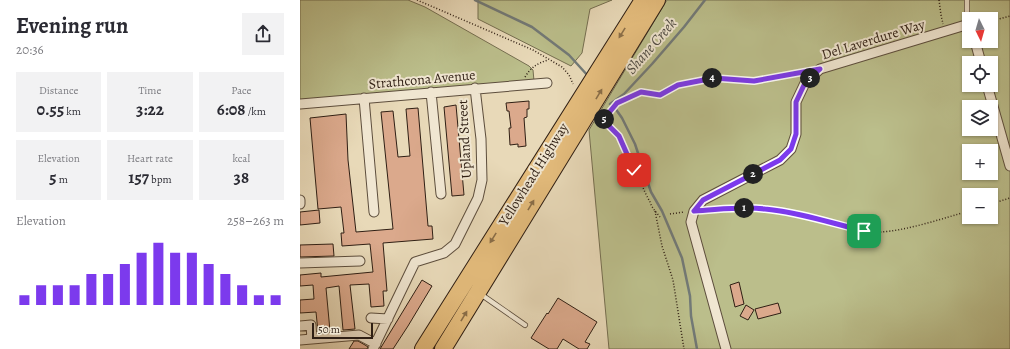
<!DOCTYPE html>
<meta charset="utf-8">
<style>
:root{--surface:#fff;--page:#f2f2f3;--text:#2b2b33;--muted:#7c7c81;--accent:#7c3aed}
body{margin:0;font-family:Alegreya,serif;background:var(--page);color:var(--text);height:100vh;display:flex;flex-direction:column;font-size:15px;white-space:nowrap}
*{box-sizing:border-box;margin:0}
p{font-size:13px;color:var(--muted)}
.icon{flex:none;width:22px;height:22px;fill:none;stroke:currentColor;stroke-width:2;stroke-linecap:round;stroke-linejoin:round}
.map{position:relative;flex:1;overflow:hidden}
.panel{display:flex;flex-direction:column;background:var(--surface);width:300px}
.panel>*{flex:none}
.needle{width:26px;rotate:175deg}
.tools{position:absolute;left:662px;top:12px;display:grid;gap:8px}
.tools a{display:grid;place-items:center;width:36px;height:36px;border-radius:0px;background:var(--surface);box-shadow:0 1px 3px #0004;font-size:20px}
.scale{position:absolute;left:12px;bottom:10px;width:61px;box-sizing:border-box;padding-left:4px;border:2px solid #2f1f14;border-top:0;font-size:11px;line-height:14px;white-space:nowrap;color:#2f1f14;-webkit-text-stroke:3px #f0e6d1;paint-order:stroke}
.pin{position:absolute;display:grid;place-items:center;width:34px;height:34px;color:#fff;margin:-17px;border-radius:8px;box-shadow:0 2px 6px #0006}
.km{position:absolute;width:20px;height:20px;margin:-10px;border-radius:50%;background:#222;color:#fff;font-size:11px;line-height:20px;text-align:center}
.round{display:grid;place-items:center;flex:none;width:42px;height:42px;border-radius:0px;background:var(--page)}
.headline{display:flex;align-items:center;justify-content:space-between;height:68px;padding:0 16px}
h1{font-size:22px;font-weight:600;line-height:30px}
.figures{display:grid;grid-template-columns:repeat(3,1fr);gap:6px;height:68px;padding:4px 16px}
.figures div{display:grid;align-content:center;border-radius:0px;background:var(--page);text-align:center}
.figures b{font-size:17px;font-weight:600}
.figures small{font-size:11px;font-weight:400}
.figures p{font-size:11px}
.chart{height:112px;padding:8px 16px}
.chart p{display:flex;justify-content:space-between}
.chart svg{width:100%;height:72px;margin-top:4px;stroke:var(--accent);stroke-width:6}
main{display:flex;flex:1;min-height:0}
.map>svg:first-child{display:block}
</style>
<main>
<section class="panel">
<div class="headline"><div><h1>Evening run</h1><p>20:36</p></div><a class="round"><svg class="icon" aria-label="share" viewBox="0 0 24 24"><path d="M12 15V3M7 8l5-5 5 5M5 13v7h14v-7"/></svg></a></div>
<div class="figures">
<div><p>Distance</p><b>0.55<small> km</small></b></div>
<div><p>Time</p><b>3:22</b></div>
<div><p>Pace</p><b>6:08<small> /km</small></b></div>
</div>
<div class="figures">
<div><p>Elevation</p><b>5<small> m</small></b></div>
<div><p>Heart rate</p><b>157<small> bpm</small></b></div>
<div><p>kcal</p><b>38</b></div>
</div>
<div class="chart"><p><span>Elevation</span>258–263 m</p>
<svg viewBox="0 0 160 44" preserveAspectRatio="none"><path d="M5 44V38M15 44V32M25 44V32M35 44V32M45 44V25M55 44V25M65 44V19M75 44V12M85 44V6M95 44V12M105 44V12M115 44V19M125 44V25M135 44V32M145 44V38M155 44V38"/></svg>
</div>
</section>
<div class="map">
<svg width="710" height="349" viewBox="0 0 710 349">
<rect width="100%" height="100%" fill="#e8d9b8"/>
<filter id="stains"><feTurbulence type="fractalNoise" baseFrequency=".005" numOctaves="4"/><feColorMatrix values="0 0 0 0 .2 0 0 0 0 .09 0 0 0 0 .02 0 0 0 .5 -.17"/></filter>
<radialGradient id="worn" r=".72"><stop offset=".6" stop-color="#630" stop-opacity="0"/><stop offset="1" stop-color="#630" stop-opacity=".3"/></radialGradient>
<!-- green -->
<path fill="#bbbe8b" stroke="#756e50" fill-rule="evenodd" d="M0,0h108l17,7 104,59 4,4 1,11 -234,23z
M178,0h134l-22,9 -8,44 -11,13 -93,-47z
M367,0h343v349h-401l-20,-219zM669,19h22v22h-22zM669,63h22v22h-22zM669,107h22v22h-22zM669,151h22v22h-22zM669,195h22v22h-22z"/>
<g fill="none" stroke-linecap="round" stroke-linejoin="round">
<!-- stream -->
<path stroke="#727a78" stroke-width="2.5" d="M175,0l57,27 37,28 20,22
M310,104l14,-10 28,-30 32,-37 21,-27
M315,108l7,10 13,26 16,48 11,19 20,47 8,38 1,20 6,33"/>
</g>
<!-- building -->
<path fill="#dba98c" stroke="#2f1f14" d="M229,101v8h-2v8l-3,1 2,28 -8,1v-3l-8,1 -1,-17h2l-2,-17h-2l-1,-8z
M156,105l8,90 -12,1 -8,-89z
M118,108l10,118h4l1,13 -50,4 4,48h-4l1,15 -13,1 -2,-23 -19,1 5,44 -12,1 -4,-44 -13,2 4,43 -12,1 -2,-20 -16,1v-13l14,-1 -1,-14 -13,1v-11l21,-2v4l52,-5 -3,-28 -28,2 -1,-13h3l-3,-26 -23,2 -8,-91 36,-4 2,46 8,72 37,-3 -12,-117 12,-1 5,46 12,-1 -4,-47z
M19,210l1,13 -20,2v-13z
M33,244l1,12 -34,1v-12z
M122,280l10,6 -24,40 -15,23h-13z
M439,282l5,22 -9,3 -5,-22z
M258,298l39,24 -12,20 5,2 -3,5h-8l-16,-10 -6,10h-8l-18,-11 16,-25 1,1z
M478,303l3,10 -23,6 -3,-10z
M446,305l8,5 -6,10 -8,-4z
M54,341h4l7,4 3,2 -1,2h-18z"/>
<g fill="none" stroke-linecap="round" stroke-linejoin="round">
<!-- lane casing -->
<g stroke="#5d4e3d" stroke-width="6">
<path id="lane" d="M667,0v12l2,7
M179,293l46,32"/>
</g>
<!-- street casing -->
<g stroke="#5d4e3d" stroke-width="11">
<path id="street" d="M675,41l6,22
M687,85l23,81
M131,92l10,102
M64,98l10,114
M0,104l247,-21
M0,200v4
M0,263l60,-2
M71,318l17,1
M0,326l11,-1 1,14
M0,340l59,-5 17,9
M73,349l42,-87 29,-9 11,-9 23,-46 4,-18 -1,-41 -6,-51
M426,349l-35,-127 3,-11 9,-11 77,-40 11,-11 5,-15v-32l9,-19 15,-14 149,-45"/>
</g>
<!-- highway casing -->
<g stroke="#2f1f14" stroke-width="18">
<path id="highway" d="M123,349l220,-349
M143,349l214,-349"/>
</g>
<!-- path -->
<path stroke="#2f1f14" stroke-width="1.5" stroke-dasharray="1 2" stroke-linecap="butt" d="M117,0l116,50 29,17 7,8 4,9
M639,0l2,15 2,9
M691,21l19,-5
M225,77c6,-10 13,-14 23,-17
M299,118c24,12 38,61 51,84 2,6 6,10 10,15
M303,120l14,-17 24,-11 19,3 18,-10 36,-7 40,3 48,-8
M691,204l19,-6
M406,210c32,-2 56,-3 88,3 28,6 57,19 86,19 26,-1 64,-14 89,-21
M355,211l7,35 11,34 11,69
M370,214l14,-2"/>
<!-- lane -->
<use href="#lane" stroke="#f0e6d1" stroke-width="4.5"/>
<!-- street -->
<use href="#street" stroke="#f0e6d1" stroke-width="9"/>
<!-- highway -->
<use href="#highway" stroke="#e4bc7c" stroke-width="16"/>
</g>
<!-- one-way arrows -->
<defs><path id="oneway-solid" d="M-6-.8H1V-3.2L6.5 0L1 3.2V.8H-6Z"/></defs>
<g fill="#8a6e48">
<use href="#oneway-solid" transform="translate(322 33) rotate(122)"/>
<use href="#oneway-solid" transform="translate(299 94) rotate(-59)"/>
<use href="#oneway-solid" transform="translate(231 205) rotate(-59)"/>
<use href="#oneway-solid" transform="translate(193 238) rotate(122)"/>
<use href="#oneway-solid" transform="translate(164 316) rotate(-59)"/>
</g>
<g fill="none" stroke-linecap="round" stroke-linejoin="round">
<!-- route casing -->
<g stroke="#fff" stroke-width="8">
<path id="route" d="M334,170l-15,-34 -16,-16 14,-17 24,-11 19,3 18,-10 36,-7 40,3 66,-12 -15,14 -9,19v32l-5,15 -11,11 -77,40 -9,11c23,-1 47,-5 71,-2 33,3 66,14 99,22"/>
</g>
<!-- route -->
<use href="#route" stroke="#7c3aed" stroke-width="5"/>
</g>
<g text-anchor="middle" stroke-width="4" stroke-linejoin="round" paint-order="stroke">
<!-- street labels -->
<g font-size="14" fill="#2f1f14" stroke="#f0e6d1">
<text transform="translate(573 39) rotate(-17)" y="5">Del Laverdure Way</text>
<text transform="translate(122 79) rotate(-5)" y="5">Strathcona Avenue</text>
<text transform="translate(164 139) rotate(-93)" y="5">Upland Street</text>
<text transform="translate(233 174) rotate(-58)" y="5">Yellowhead Highway</text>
</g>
<!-- water labels -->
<g font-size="15" font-style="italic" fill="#504d46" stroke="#f0e6d1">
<text transform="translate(351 46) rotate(-49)" y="5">Shane Creek</text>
</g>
</g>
<rect width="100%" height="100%" filter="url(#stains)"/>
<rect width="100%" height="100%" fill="url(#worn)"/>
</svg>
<div class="tools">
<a><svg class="needle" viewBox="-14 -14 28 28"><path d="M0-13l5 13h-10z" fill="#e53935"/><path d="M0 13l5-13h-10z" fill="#7c7c81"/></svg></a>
<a><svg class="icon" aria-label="locate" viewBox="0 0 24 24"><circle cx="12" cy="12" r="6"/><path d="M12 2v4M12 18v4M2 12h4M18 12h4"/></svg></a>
<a><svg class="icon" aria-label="layers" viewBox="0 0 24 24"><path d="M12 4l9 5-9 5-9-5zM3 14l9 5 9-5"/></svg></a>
<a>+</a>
<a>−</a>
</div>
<div class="scale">50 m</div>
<div class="pin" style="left:564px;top:231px;background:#1e9e55"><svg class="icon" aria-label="arrive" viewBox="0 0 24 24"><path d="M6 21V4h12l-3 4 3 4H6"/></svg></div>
<div class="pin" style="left:334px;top:170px;background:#d93025"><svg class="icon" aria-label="check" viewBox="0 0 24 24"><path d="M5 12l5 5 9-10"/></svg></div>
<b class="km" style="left:444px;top:208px">1</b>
<b class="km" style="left:453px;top:174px">2</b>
<b class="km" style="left:510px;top:78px">3</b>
<b class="km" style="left:412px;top:78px">4</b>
<b class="km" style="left:304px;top:119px">5</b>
</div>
</main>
